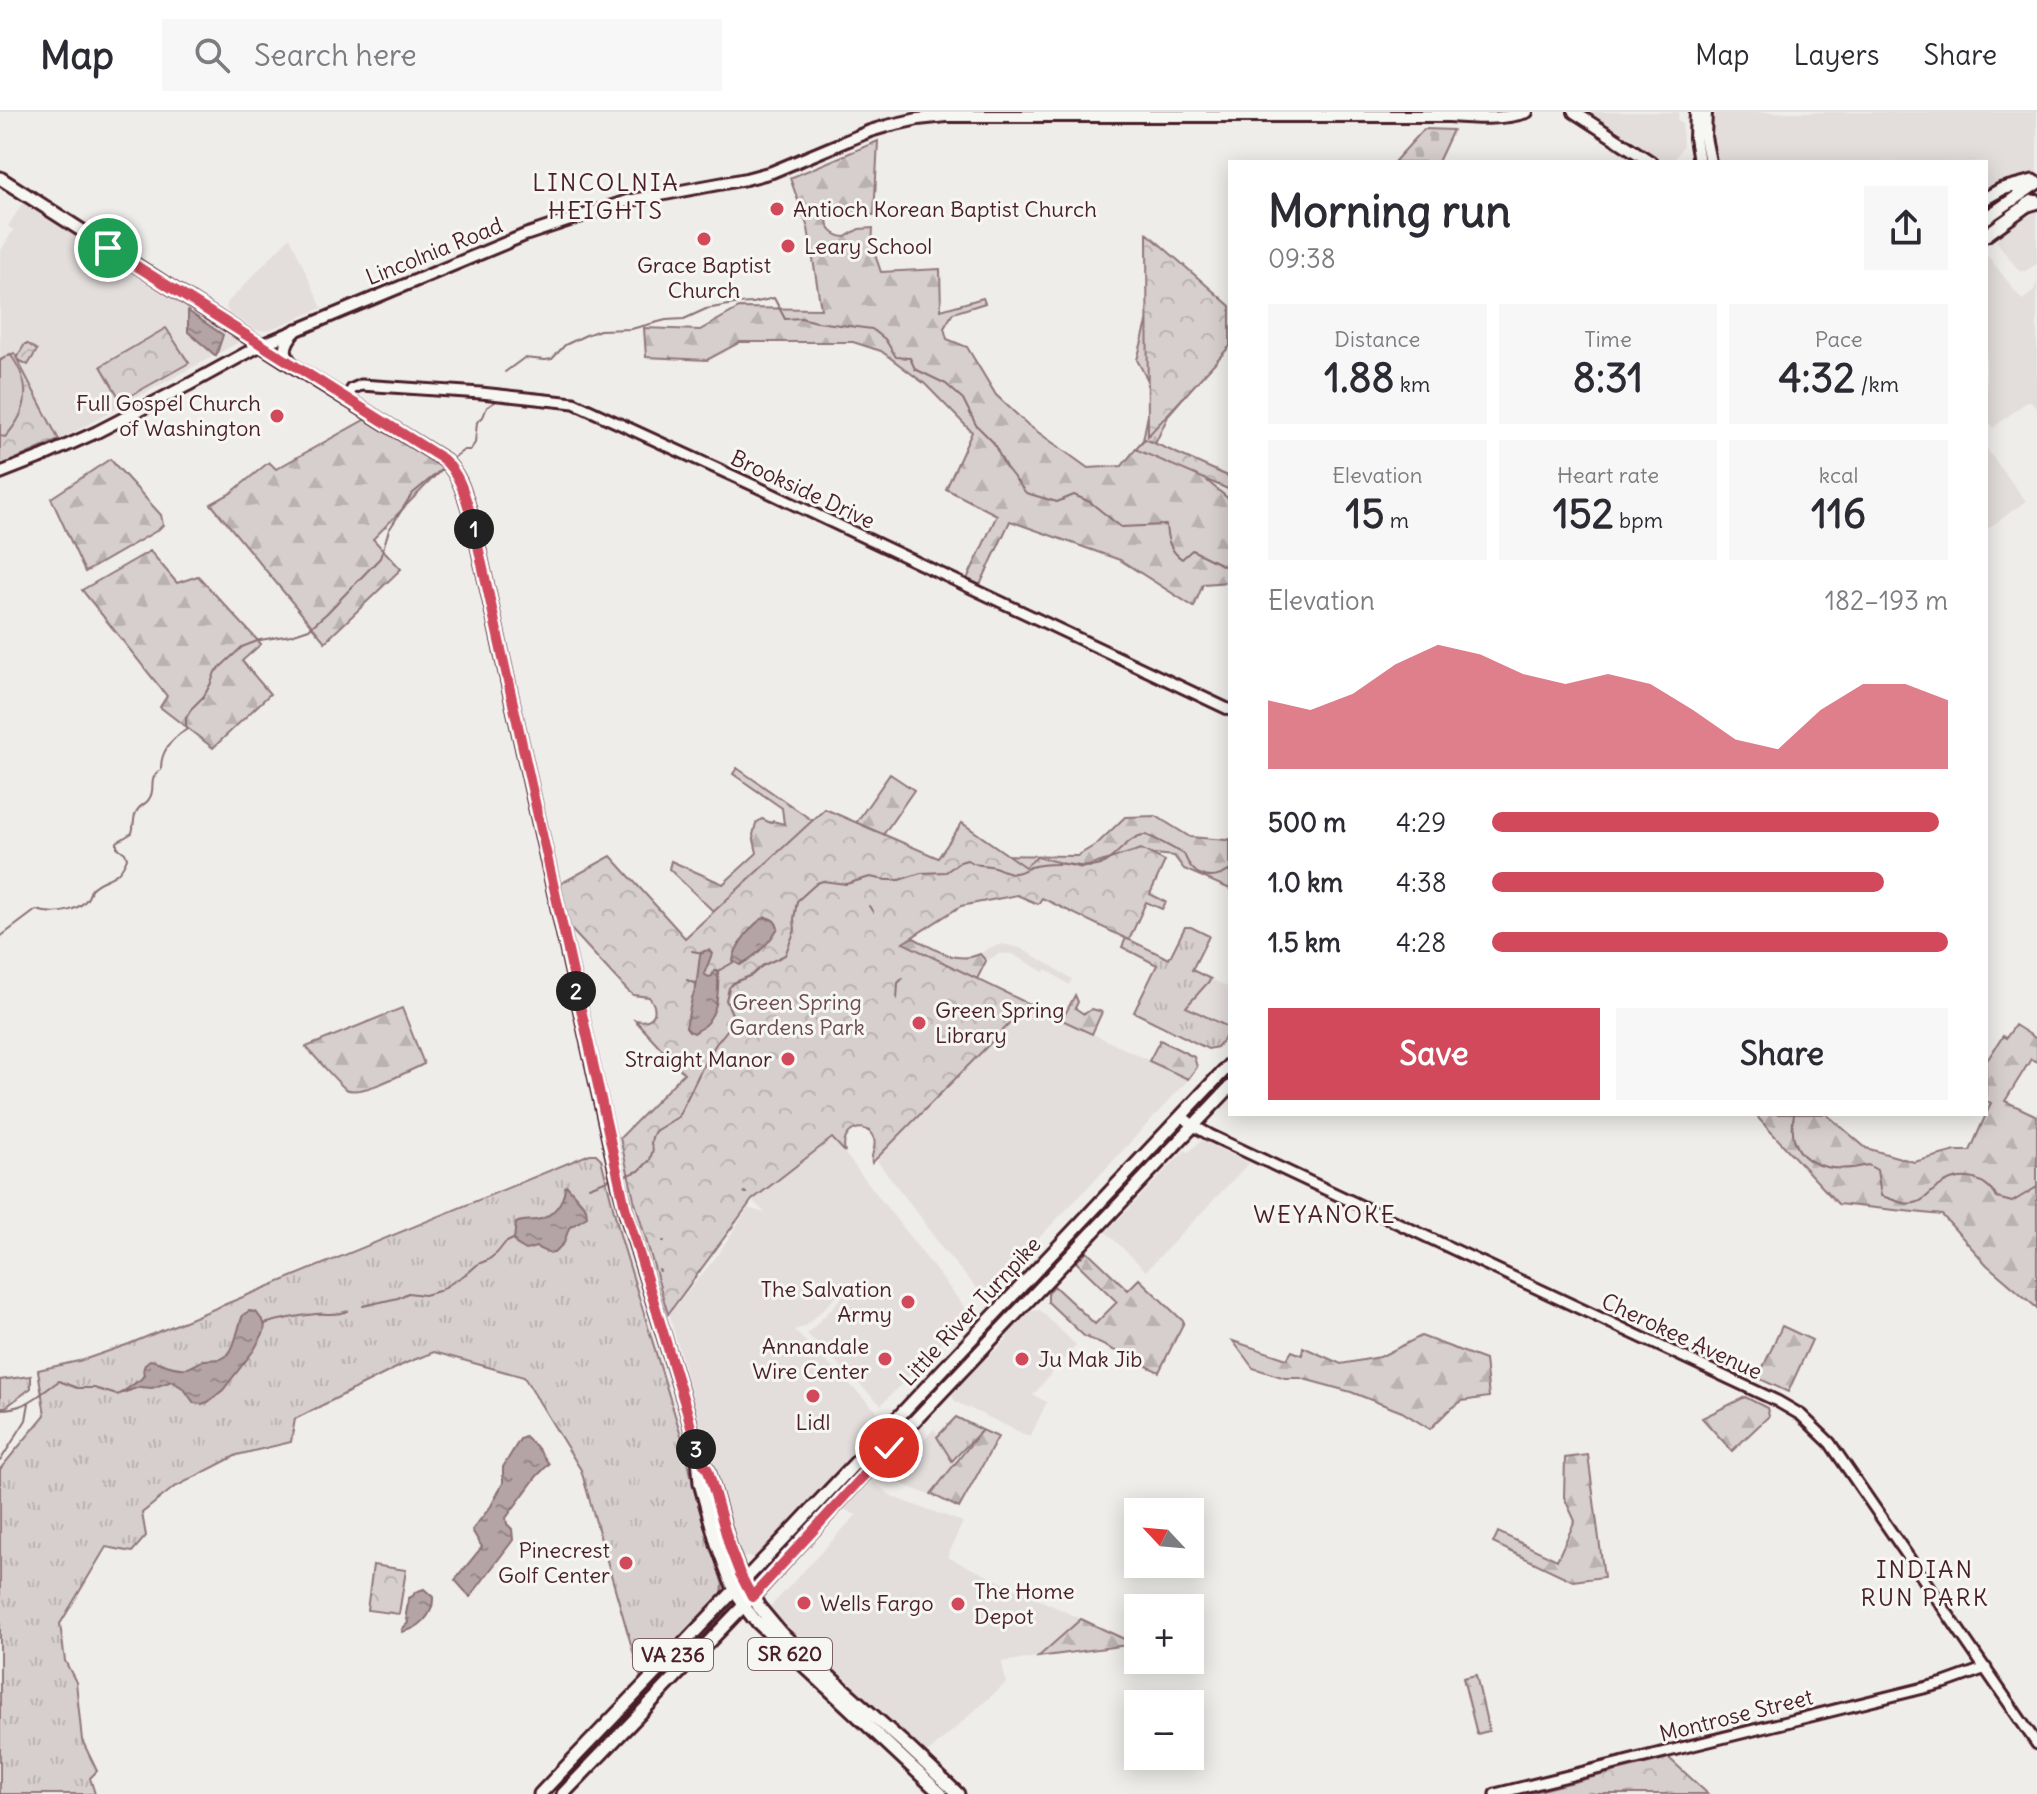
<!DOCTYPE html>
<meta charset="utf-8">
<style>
:root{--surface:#fff;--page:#f7f7f7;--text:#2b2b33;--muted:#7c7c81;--line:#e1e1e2;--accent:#d1495b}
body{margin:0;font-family:Delius,sans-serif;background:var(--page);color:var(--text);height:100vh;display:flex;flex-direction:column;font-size:30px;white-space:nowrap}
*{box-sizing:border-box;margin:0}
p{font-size:26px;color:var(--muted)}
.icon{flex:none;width:44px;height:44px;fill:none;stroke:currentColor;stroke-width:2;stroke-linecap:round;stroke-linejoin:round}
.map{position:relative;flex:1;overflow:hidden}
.sheet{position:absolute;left:1228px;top:48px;width:760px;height:956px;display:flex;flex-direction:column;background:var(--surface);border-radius:0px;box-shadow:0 4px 20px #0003}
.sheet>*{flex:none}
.needle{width:52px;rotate:296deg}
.tools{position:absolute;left:1124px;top:1386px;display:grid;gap:16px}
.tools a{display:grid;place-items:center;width:80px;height:80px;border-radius:0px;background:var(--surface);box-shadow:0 4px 20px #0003;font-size:40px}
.pin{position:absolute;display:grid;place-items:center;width:68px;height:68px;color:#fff;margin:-34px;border:4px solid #fff;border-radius:50%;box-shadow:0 2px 8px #0007}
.km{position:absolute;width:40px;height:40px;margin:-20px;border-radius:50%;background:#222;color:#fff;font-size:22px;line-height:40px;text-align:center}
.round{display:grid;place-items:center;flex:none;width:84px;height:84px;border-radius:0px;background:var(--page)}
.summary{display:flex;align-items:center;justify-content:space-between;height:136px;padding:0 40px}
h1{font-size:44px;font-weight:700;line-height:60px}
.figures{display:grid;grid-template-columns:repeat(3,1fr);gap:12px;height:136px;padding:8px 40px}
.figures div{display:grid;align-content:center;border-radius:0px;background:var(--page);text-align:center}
.figures b{font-size:40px;font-weight:700}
.figures small{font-size:22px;font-weight:400}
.figures p{font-size:22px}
.chart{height:224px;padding:16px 40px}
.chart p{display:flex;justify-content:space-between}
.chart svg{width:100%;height:144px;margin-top:8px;fill:var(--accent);opacity:.7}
.action{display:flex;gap:16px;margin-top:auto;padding:16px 40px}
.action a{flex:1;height:92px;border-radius:0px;background:var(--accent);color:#fff;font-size:32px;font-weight:700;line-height:92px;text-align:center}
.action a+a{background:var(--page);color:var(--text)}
ul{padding:0 40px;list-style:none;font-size:26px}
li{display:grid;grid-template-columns:128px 96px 1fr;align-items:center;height:60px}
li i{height:20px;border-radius:10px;background:var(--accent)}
header{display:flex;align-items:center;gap:48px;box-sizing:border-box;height:112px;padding:0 40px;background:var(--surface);border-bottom:2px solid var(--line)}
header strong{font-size:38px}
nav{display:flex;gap:44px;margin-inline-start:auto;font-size:28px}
.search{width:560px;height:72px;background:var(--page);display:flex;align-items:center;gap:20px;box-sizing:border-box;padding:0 28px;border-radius:0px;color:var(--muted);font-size:30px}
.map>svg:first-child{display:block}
</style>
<header>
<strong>Map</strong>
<div class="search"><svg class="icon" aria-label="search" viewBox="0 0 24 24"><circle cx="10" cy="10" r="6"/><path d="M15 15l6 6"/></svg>Search here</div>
<nav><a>Map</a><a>Layers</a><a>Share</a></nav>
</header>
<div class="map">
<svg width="2037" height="1682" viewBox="0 0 2037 1682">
<defs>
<pattern id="grass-tufts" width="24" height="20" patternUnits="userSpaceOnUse" patternTransform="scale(2)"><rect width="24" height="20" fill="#d7cfce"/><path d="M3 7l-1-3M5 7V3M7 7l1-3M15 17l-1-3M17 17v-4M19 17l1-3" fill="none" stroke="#bab1b1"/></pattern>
<pattern id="forest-firs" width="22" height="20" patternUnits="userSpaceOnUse" patternTransform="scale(2)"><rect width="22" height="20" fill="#d7cfce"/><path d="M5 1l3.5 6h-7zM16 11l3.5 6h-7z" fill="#bab1b1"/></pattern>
<pattern id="cemetery-stones" width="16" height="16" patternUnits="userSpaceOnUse" patternTransform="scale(2)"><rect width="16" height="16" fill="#d7cfce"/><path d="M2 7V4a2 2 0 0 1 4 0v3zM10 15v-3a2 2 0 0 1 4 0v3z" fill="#bab1b1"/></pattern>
<pattern id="park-crowns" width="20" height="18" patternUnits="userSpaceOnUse" patternTransform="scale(2)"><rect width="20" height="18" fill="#d7cfce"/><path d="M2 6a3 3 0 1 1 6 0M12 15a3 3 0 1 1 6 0" fill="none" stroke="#bab1b1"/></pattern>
<pattern id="water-ripples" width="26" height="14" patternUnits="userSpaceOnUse" patternTransform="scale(2)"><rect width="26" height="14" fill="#b4a4a5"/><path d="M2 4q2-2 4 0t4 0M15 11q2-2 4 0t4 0" fill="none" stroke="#948587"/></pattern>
</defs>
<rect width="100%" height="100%" fill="#efedea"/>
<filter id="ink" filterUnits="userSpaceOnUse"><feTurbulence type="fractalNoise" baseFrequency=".0125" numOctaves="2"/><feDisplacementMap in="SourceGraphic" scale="16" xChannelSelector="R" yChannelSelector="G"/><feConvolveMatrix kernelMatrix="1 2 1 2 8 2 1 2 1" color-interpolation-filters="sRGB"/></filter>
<g filter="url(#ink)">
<!-- built -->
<path fill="#e3dedc" d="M1588,0h91l-1,8 4,3 1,23 -10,16 -13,-3z
M1712,0h325v67l-51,36v-53h-268l-2,-5 -3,1 -3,-36z
M26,86l217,142 -204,111 -39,14v-213l13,-22 -5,-4z
M2037,99v53l-12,7h-6l-22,-29 2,-9z
M290,125l32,71 -56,23 -10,-1 -27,-17 -3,-5 1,-5z
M1988,144l34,44 12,-9 3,-10v128l-8,-9 -36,28 -7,-10v-161z
M1986,336l40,53 -40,29z
M1003,832l17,4 27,15 25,16 -3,6 -23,-16 -2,3 -32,-18h-13l-13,7 -6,-7 8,-6z
M1211,867l19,9v40l-44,-21z
M1029,892l160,75 -89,96 -114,117 -5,1 -38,-43 -24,-35 -42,-54 2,-2 -2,-3z
M833,1026l133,171v8l-85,88 -74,-71 39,-41 -2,-4 -39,38 -11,3 92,90 -130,137h-13l-5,-4 -15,-48 -54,-191 47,-57 32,-49 17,5 -13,-13z
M1201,1028l48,23 -103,108 -40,-39 79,-82 4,2z
M1040,1198l36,35 -43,50 14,7 -17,35 -74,-35 -4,-5 2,-7 53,-51 -1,-2 24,-26z
M934,1317l24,35 -29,31 -23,-9 -8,-4 -3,-5 2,-8z
M873,1370l22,16 68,24 -16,35 134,62 -43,38 -36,5 4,21 -81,72 -125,-115 -30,-33 86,-92 -12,-6 23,-25z"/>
<!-- grass -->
<path fill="url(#grass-tufts)" stroke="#90777c" stroke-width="2" d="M1185,815h6l18,9 -17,34 19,9 -25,28 44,21v4l-13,15 -9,2 -74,-37 23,-47 -35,-18 4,-9 43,21z
M590,1042h6l5,5 19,76 65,213 10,45 28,92 -1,8 -81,86 -60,-209 -57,-93 -90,-25 -28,11 -111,56 -4,23 -54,13 -64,33 -31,25 4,23 -14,16 -26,-5 -46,77 5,37 11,21 6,58 15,31 -7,7 5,16h-95v-325l45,-54 -7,-45 45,-10 46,-16z
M31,1264v12l-25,19h-6v-27z
M956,1305l26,13 -30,31 -15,-24z"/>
<!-- forest -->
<path fill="url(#forest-firs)" stroke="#90777c" stroke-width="2" d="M878,29l-4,74c-4,0 -9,0 -13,-1 -7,-2 -10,-8 -17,-8 -22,-1 -23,29 1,31l14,-8 14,-1 -1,18 9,26 59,-3 1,41 42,-12 2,5 -32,10 -9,15 3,11 20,8 29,48 32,30 60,43 34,-2 21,-26 10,-50 -16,-30 25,-94 68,78 -61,70 -15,32 39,23 37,31v82l-27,2 -9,23 -74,-47 -110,-39 -30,64 -13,-6 30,-64 -51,-26 26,-57 -47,-48 -44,-33 -28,-9h-113l-33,18 -61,-3 -2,-29 56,2 39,-22 82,1 -13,-81 -18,-50z
M366,307l77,49 -70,71 28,30 -76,73 -114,-138 20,-11 38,-31 7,7z
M110,347l51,56 2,10 -5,5 -73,42 -34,-74z
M150,439l27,32 21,-7 63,68 -19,17 28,33 -57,54 -53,-41 7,-11 -85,-106z
M737,656l76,53 -18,17 104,24 97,-7 81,1 20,-12 28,-27 31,-1 34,21 36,3 4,-1v50l-46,-20 -10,-13 -19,-2 -16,23 -65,13 -316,-19 -44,41 -45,-43 2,-8 52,23 34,-31 -4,-18 3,-12 6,-4 9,4 2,-2 11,3 -2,-16 -49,-34z
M890,662l24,16 -31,45 -27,-12z
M912,825c21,11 43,28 68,17l6,7 -9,18 -75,-36z
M1075,883l3,7 -3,6 9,6 8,-5 10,3 -10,22 -30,-14z
M402,896l22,56c-16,7 -63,33 -78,25 -7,-4 -32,-34 -40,-42z
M2015,913l22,14v23l-6,-3 -26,42 32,15v192l-50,-43 -45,-50 -104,-11 -79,-85 -2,-5h69l40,34 48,14 42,-11h14l21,-48 -5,-2v-39l17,-26 3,2z
M1160,928l34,17 3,10 -9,12 -39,-18z
M1087,1139l41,39 11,-11 45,43 -25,50 -75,-36 -36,-34v-9l6,-7 41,38 22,-22 -41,-40z
M1782,1214l30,14 -24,52 -30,-14z
M1421,1224l64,24 4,37 -27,4 -14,10 -18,18 -28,-17 -51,-20 -51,-14h-15l-32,-10 -20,-27 54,18 5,-8 10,4 1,-8 38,17 39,-7z
M1745,1285l22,11 2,8 -37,35 -30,-33z
M982,1318l16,7 -39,71 -28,-14z
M1588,1343l16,122 -31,4 -80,-38 5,-11 59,28 18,-39 -11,-24 1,-39z
M1081,1507l54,25 -97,13z
M1476,1563l13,56 -12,3 -14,-56z"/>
<!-- cemetery -->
<path fill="url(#cemetery-stones)" stroke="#90777c" stroke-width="2" d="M1424,17l29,1 -15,32h-44z"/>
<!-- park -->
<path fill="url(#park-crowns)" stroke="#90777c" stroke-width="2" d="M1147,121l83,73v40l-82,90z
M166,216l23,35 -68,38 -20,-35z
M25,232h3l9,6 -9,15 -11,-6 42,81 -59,26v-106l14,-7 3,4z
M1145,327l85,38v13l-95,-41z
M825,697l113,49 24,-35 63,44 12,-10 45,11 59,-19 24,12 -15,33 16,8 -4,7 -16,-7 -17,38 -87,-42 -4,6 -21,-9 -56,11 -58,37 126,61 -157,159c-2,-9 5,-16 2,-24 -7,-20 -35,-10 -29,13l-13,-14 -80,62 -84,114 -34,-115 -14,-61 64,-65 -49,-53c19,4 25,-9 14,-23l-16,-2 -6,-5 -59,-64 -8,-42 51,-28 74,82z
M373,1453l33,5 -7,44 -32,-4z
M1669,1646l39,36h-182z"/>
<!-- pitch -->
<path fill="#d7cfce" stroke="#90777c" stroke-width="2" d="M10,242c22,30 20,56 -5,83l-5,-1v-75z"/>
<!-- water -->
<path fill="url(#water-ripples)" stroke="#8a6f74" stroke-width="2" d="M188,199l35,24 -7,21 -28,-24z
M766,805c7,2 10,4 12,11 -10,17 -21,28 -38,37l-7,-4c1,-14 20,-39 33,-44z
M709,838l3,4 -8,20 5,3 3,-1 2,-5h4c1,25 0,49 -24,62l-5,-2 -3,-4 6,-29 4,-10 4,-33 4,-4z
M567,1074l19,22 1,9 -18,11 -5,15 -9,9 -7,1 -12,-6 -10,3 -10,-6 -2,-5 2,-16c7,-3 12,-2 20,-3 16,-2 28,-18 29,-33z
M249,1199l7,1 9,12 -1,8 -10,18 -31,40 -15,12 -6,2 -8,-1 -10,-14 -12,-8 -20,7 -12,-1 -19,6 20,-14 3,-4c-2,-7 0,-11 6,-15 12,2 23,10 37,8 6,-1 11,-6 17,-8 12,-2 19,3 27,-10 6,-11 7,-23 12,-35z
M525,1325l11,9 13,18 -12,12 -31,42 1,6 5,5 1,11 -43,57 -15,-17 27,-33 -10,-17 19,-24 12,-23v-16l17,-28z
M424,1477l9,8c1,18 -14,32 -31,35v-3l6,-6 -2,-9 3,-16 4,-2 2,-4z"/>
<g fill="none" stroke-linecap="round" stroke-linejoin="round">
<!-- stream -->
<path stroke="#8a6f74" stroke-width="2" d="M505,260l19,-14 21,2 7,-1 13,-14 21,-10 14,-5 31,-1 35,-9 18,-1 22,-10 28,-5 19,-1 21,-5 11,21 16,-1 16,4 55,7 13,10 11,18 14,1 5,11 31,15 17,15 13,26 17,17 12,24 21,27 31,9 17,-7 16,7 31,25 45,-2c1,14 4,26 16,34l10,-9 34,17 4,7
M452,347l12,-9h6l5,-7 2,-21 6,-5 4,-10 11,-7
M869,794l4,6
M0,825l36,-27c19,6 51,2 55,-21 14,-14 26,-6 36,-31l-2,-5 -8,-6v-5l15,-9c3,-10 0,-17 7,-25 3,-3 8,-5 10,-9 8,-11 -3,-19 12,-29 -1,-18 11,-32 25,-40v-12l6,-10 12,-12 7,-13 4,-11 27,-25 18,-7 31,-5 18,-6 18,-16 53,-55 9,-28 23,-36 30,-25
M692,839l11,2
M718,859l16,-9
M687,868l9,4
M897,887l1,-16 5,-5
M1794,1002c-9,50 34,61 74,51l9,5 4,26c13,3 24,11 37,6 8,-3 13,-11 20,-15 20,-15 47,-12 59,11l15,4 25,-15
M867,1018l2,1
M624,1064l15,-5 11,-11 3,-11 -2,-5 1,-7 3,-6 23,-14 27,-55 11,-18 16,-20v-10l-6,-14 3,-12 4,-5 19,-8 10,-9 23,-11 10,-25 -1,-11 3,-18 20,-18 6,-2 23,3 24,-7 16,3h13l22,-7 25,-1 14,-10 7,-2c9,5 13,5 23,6 8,1 15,7 24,7 7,0 11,-4 17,-6 7,-2 17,-3 25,-3 18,-2 31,8 48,-1 13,-7 26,-28 41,-28 5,0 32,16 39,19 8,22 26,30 46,16
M589,1075l21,-8
M744,1080l2,1
M663,1129h1
M659,1158l1,1
M363,1194l35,-8 10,-5 16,2 15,-4 30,-19 9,-8 10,-4 9,-7 8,-10 8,-4
M264,1212c17,-5 34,-8 52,-10 12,-1 20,2 32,-3
M0,1297c27,0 38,-14 59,-28l18,7h17l23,7 14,-5
M0,1349l26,-41 3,-17"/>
<!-- tertiary casing -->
<g stroke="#4a1f2b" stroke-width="15">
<path id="tertiary" d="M346,287l6,-10 9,-4 120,8 93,10 194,89 462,218
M1182,1004l12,10 16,9 567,266 24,14 29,28 207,301
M1495,1682l449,-111 42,-15"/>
</g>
<!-- secondary casing -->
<g stroke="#4a1f2b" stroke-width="16">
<path id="secondary" d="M1574,0l77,50
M1696,0l-1,26 4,24
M1706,0l-1,25 5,25
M0,361l41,-16 56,-25 91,-47 73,-40 264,-110 102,-34 119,-22 26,-7 98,-41 17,-5 31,-7 28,-3h503c26,2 53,4 78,-4"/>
</g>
<!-- primary casing -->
<g stroke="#4a1f2b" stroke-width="17">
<path id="primary" d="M0,66l298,191 145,90c18,16 22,38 29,60l145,657 10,40 60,195 11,45 2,27 17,61 14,38 13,24 10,13 187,175
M1986,86l16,-9 31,-8
M1986,106l51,-35
M1986,123l47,-34
M291,251c-11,-11 -5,-23 5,-33
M698,1344l10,14 22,78 10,26 19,33 21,25 126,113 52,49
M540,1682l255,-267 435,-463
M563,1682l189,-197 117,-128 361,-382"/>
</g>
<!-- motorway casing -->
<g stroke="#4a1f2b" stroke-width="18">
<path id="motorway" d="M2027,93l10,-3"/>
</g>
<!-- tertiary -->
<use href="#tertiary" stroke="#f6f6f2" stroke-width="9"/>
<!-- secondary -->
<use href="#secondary" stroke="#f6f6f2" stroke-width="10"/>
<!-- primary -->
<use href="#primary" stroke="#f6f6f2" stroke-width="11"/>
<!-- motorway -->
<use href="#motorway" stroke="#f6f6f2" stroke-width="12"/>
</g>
</g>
<g fill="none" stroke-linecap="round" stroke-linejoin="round" filter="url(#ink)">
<!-- route casing -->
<g stroke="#fff" stroke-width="16">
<path id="route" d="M108,136l335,211c18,16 22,38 29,60l153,688 62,204 11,45 10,14 22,78 10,26 12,23 137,-149"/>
</g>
<!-- route -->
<use href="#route" stroke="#d1495b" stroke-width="10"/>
</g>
<!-- markers -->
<g fill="#d1495b" stroke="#f6f6f2" stroke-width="3">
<circle cx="777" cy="97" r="8"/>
<circle cx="704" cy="127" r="8"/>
<circle cx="788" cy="134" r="8"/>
<circle cx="277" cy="304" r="8"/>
<circle cx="919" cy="911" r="8"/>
<circle cx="788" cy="947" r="8"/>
<circle cx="908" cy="1190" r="8"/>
<circle cx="885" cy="1247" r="8"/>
<circle cx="1022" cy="1247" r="8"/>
<circle cx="813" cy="1284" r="8"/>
<circle cx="626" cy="1451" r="8"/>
<circle cx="804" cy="1491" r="8"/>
<circle cx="958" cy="1492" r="8"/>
</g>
<g text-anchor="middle" stroke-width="6" stroke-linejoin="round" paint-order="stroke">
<!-- shield labels -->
<g fill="#f6f6f2" stroke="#7e6067" stroke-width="2">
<rect x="748" y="1526" width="84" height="32" rx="6"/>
<rect x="633" y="1527" width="80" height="32" rx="6"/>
</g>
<g font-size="20" font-weight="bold" fill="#4a1f2b">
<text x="790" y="1549">SR 620</text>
<text x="673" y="1550">VA 236</text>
</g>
<!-- poi labels -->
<g font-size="22" fill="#4a1f2b" stroke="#f6f6f2" text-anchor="start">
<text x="793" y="105">Antioch Korean Baptist Church</text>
<text x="804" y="142">Leary School</text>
<text x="704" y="161" text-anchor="middle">Grace Baptist<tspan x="704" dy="25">Church</tspan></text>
<text x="261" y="299" text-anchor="end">Full Gospel Church<tspan x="261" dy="25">of Washington</tspan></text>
<text x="935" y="906">Green Spring<tspan x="935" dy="25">Library</tspan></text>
<text x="772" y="955" text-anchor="end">Straight Manor</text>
<text x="892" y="1185" text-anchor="end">The Salvation<tspan x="892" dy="25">Army</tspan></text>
<text x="869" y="1242" text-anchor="end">Annandale<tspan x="869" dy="25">Wire Center</tspan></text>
<text x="1038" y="1255">Ju Mak Jib</text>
<text x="813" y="1318" text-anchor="middle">Lidl</text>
<text x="610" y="1446" text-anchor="end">Pinecrest<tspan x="610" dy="25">Golf Center</tspan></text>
<text x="974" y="1487">The Home<tspan x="974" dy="25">Depot</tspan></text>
<text x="820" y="1499">Wells Fargo</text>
</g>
<!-- street labels -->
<g font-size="22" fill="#4a1f2b" stroke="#f6f6f2">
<text transform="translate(434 139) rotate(-22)" y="8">Lincolnia Road</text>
<text transform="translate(803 377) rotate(25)" y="8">Brookside Drive</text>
<text transform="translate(970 1199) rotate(-47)" y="8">Little River Turnpike</text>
<text transform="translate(1682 1224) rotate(25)" y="8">Cherokee Avenue</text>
<text transform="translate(1736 1603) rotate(-14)" y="8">Montrose Street</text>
</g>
<!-- park labels -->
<g font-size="22" fill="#6d4b54" stroke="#f6f6f2">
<text x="797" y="898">Green Spring<tspan x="797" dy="25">Gardens Park</tspan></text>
</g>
<!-- neighbourhood labels -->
<g font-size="24" letter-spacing="2" fill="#4a1f2b" stroke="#f6f6f2">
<text x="606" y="79">LINCOLNIA<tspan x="606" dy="28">HEIGHTS</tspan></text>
<text x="1325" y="1111">WEYANOKE</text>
<text x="1925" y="1466">INDIAN<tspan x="1925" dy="28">RUN PARK</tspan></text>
</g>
</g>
</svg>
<div class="tools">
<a><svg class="needle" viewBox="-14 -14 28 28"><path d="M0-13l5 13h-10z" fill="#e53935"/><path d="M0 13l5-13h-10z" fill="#7c7c81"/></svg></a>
<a>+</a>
<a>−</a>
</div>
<div class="pin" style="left:108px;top:136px;background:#1e9e55"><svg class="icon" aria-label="arrive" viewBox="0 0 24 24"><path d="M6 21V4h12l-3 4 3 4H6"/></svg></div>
<div class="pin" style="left:889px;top:1336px;background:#d93025"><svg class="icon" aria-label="check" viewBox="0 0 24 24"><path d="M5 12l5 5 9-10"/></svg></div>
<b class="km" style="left:474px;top:417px">1</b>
<b class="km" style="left:576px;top:879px">2</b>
<b class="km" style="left:696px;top:1337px">3</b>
<section class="sheet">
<div class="summary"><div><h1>Morning run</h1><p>09:38</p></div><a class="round"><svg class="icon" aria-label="share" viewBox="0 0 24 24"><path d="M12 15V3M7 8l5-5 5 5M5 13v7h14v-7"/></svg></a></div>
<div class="figures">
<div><p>Distance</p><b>1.88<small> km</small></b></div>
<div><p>Time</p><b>8:31</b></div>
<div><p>Pace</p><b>4:32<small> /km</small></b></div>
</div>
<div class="figures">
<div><p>Elevation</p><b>15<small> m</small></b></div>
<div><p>Heart rate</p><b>152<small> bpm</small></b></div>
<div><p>kcal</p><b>116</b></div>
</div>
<div class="chart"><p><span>Elevation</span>182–193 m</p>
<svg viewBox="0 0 160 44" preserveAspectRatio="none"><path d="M0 44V23L10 26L20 21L30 12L40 6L50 9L60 15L70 18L80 15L90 18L100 26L110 35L120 38L130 26L140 18L150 18L160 23V44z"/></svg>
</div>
<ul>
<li><b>500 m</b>4:29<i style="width:98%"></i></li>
<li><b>1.0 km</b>4:38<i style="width:86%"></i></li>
<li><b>1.5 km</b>4:28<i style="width:100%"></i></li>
</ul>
<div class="action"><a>Save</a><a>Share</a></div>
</section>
</div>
